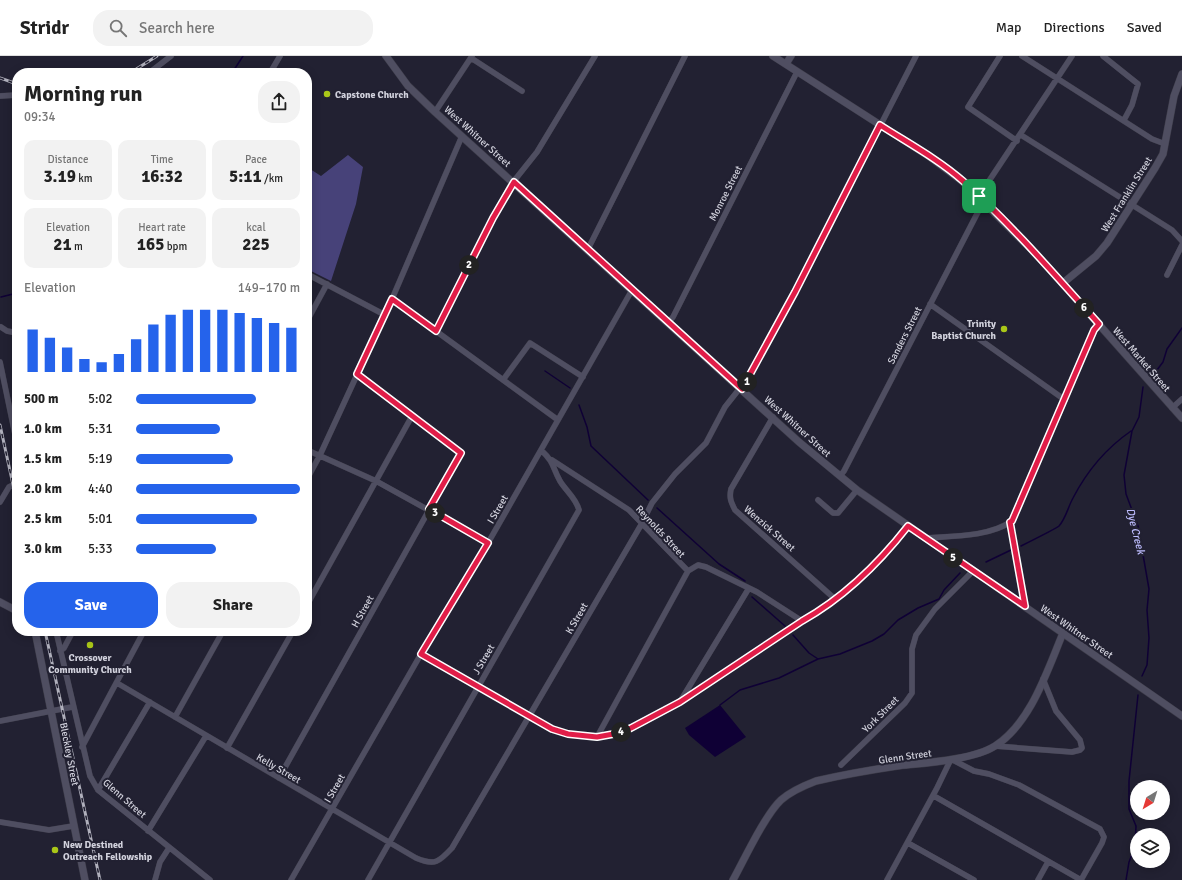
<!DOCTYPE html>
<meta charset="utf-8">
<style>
:root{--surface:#fff;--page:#f2f2f2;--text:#222;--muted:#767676;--line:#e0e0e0;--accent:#2563eb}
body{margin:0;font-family:Signika,sans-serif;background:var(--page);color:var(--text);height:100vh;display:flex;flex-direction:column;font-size:15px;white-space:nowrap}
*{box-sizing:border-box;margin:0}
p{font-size:13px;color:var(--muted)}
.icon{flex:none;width:22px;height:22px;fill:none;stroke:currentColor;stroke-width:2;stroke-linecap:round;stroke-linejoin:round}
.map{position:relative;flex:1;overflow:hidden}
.panel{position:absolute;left:12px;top:12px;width:300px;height:568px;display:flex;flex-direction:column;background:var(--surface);border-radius:16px;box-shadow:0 2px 10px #0003}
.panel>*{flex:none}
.needle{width:26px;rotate:218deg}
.tools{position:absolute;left:1130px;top:724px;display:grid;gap:8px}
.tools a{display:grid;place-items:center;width:40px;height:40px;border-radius:50%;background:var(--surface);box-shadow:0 2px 10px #0003;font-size:20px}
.pin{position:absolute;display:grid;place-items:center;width:34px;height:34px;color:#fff;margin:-17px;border-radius:8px;box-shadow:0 2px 6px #0006}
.km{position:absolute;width:20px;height:20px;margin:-10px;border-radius:50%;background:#222;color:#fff;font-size:11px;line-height:20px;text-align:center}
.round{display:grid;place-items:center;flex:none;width:42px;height:42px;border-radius:16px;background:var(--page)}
.overview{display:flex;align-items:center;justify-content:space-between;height:68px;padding:0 12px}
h1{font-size:22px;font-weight:700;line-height:30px}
.metrics{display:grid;grid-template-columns:repeat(3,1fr);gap:6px;height:68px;padding:4px 12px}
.metrics div{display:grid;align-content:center;border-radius:10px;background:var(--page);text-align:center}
.metrics b{font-size:17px;font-weight:700}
.metrics small{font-size:11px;font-weight:400}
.metrics p{font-size:11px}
.chart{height:112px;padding:8px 12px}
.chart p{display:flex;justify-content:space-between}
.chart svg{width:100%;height:72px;margin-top:4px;stroke:var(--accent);stroke-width:6}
.button{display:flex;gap:8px;margin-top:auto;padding:8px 12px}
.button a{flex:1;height:46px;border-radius:16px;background:var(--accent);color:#fff;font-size:16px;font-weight:700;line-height:46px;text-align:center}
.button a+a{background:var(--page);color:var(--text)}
ul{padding:0 12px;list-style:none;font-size:13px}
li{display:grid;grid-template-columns:64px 48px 1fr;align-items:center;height:30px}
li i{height:10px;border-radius:5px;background:var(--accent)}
header{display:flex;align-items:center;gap:24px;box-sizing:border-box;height:56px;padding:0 20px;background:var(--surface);border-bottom:1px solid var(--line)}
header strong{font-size:19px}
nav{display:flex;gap:22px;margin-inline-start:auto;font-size:14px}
.search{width:280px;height:36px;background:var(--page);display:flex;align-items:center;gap:10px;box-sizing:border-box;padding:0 14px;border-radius:16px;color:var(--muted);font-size:15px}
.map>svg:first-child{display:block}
</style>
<header>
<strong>Stridr</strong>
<div class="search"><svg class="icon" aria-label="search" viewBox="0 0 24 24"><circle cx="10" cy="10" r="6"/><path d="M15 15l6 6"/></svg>Search here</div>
<nav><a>Map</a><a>Directions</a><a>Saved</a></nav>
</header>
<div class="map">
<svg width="1182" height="824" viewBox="0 0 1182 824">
<rect width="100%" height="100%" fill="#222132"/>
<!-- green -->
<path fill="#474279" d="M348,99l15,12 -7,37 -25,77 -24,-12v-102l14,9z"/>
<!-- water -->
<path fill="#0f0035" d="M720,649l26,32 -31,20 -26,-22 -4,-7z"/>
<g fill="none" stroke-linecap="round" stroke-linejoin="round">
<!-- stream -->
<path stroke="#0f0035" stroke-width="1.5" d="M232,17l11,-17
M1,241l16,-4
M545,315l25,17
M1154,318l9,-12 4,-13 15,-21
M579,349l8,22 4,19 57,54
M657,452l62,56 26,17
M1021,490c6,-3 36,-18 38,-20 7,-8 9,-19 14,-28 14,-27 32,-49 58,-67
M986,506l25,-12
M752,541l33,29
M793,579l16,18 9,6
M1142,620l5,-11 2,-27 -2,-28 2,-21 -11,-63 -12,-32 -2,-19 8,-44 7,-14 4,-30
M720,649l20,-15 39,-12 39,-19 22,-5 32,-13 12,-7 14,-14 20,-12 21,-9 5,-9 16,-17
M1126,824l3,-18 6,-15 1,-21 -7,-17v-28l9,-86"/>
<!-- minor casing -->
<g stroke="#3c3b48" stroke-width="6">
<path id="minor" d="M1000,0l-32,51 49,34
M1022,0l130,83 13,5
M1103,0l35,28 -6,21 -8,15
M471,2l51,33
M149,17l22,-17
M270,17l10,-17
M0,40l17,-1
M435,56l37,-56
M1021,79l151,95 10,11
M979,140l93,-140
M588,193l97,-193
M307,218l78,41
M1167,219l15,-30
M392,243l166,121
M930,248l135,96
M307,265l20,-37
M668,267l5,-6 124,-245
M1,271l6,4 10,2
M436,275l74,-145 27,-34 58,-96
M0,306l17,82
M503,324l27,-37 53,34
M742,333l53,-97 121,-236
M1172,352l10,-9
M773,361l-42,72c-2,9 0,13 4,21l100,89
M307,394l69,31 112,62
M552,404l77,50 59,61 10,-6 8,2 51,25 45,29
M840,420l4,-5 135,-261 6,-7
M307,423l13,-24 72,-156 70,-163
M818,444l15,13h5l19,-23
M0,446l9,-15 8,-4
M1010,466l15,84
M925,482c28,-2 64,-1 87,-17l82,-191 5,-6
M307,549l105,-189
M56,575l34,145 8,14 112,90
M60,595l4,-3 9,-17
M421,598l131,75 15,5 30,3 22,-4 12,-5 49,-26 122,-81c41,-23 76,-58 105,-95
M117,627l299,175c19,8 23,4 36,-10l189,-323 11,-22 23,-29 31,-31 19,-36 15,-19
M681,644l68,-112
M175,661l48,-86
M0,665l72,-14
M597,681l91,-166
M995,690l77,6 8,-2 2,-2 -2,-8 -24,-29 -13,-32
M82,691l62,-116
M227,692l66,-117
M841,709l64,-62 7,-10v-44l4,-14 19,-26 38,-38
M279,722l182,-325 -104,-79
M98,734l52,-88
M934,740l147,84
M0,766l49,8 24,-4
M148,775l58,-95
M908,787l66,37
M155,824l5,-18 9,-14
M291,824l130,-226 67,-111 144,-253
M368,824l211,-370c-3,-12 -13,-19 -19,-29 -8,-14 -5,-18 -19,-31
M887,824l50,-92 14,-29 23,12 15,3 30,11 81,44 4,8 -2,6 -21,37
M1038,824l10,-18"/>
</g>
<!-- tertiary casing -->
<g stroke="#3c3b48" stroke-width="8">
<path id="tertiary" d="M773,0l157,101 32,24 77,76 143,161
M786,8l5,-8
M1063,227l33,-27 11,-13 48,-75 8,-14 11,-58 8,-22
M0,546l17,9
M35,575l50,249
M733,824c11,-20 32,-65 48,-80 10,-9 22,-14 35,-19 26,-6 54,-11 81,-15 26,-3 76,-6 98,-20 36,-23 52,-75 68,-113"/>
</g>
<!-- secondary casing -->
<g stroke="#3c3b48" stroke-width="8">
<path id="secondary" d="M386,0l22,30 27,26 364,330 58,48 325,226"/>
</g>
<!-- minor -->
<use href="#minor" stroke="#4f4e61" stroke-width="5.5"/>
<!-- tertiary -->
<use href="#tertiary" stroke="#4f4e61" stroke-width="7"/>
<!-- secondary -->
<use href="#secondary" stroke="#4f4e61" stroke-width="7"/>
<!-- rail casing -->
<g stroke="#b0b0bc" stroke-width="3">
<path id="rail" d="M130,17l27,-17
M0,22l17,6
M0,369l17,78
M45,575l55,249"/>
</g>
<!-- rail -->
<use href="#rail" stroke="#222132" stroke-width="1.5" stroke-dasharray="4.5" stroke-linecap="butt"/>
</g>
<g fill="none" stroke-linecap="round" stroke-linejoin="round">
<!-- route casing -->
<g stroke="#fff" stroke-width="8">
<path id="route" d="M880,69c28,18 58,34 83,56 49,44 92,94 136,143l-5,6 -82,191 -2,1 15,84 -117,-80c-29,37 -65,72 -106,95l-122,81 -49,26 -12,5 -22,4 -29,-3 -16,-5 -131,-75 67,-111 -59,-34 32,-56 -104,-79 35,-75 44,32 57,-113 21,-36 228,207 53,-97z"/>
</g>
<!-- route -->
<use href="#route" stroke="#e11d48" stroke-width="5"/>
</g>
<!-- markers -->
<g fill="#aac718" stroke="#222132" stroke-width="1.5">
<circle cx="327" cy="38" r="4"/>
<circle cx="1004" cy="273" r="4"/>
<circle cx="90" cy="589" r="4"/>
<circle cx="55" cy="794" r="4"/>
</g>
<g text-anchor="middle" stroke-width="4" stroke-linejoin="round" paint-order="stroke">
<!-- poi labels -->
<g font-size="10" font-weight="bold" fill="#d2d2dd" stroke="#222132" text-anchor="start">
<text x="335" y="42">Capstone Church</text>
<text x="996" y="271" text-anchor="end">Trinity<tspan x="996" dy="12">Baptist Church</tspan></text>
<text x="90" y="605" text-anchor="middle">Crossover<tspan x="90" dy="12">Community Church</tspan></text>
<text x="63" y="792">New Destined<tspan x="63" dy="12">Outreach Fellowship</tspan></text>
</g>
<!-- street labels -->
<g font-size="10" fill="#d2d2dd" stroke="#222132">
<text transform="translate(478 80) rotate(42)" y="4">West Whitner Street</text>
<text transform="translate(725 137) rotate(-63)" y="4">Monroe Street</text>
<text transform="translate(1126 138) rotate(-58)" y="4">West Franklin Street</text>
<text transform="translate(904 279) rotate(-63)" y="4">Sanders Street</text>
<text transform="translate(1142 303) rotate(49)" y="4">West Market Street</text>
<text transform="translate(798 370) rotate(42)" y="4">West Whitner Street</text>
<text transform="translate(497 453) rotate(-60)" y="4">I Street</text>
<text transform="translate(770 472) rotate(41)" y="4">Wenzick Street</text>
<text transform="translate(661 475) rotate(47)" y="4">Reynolds Street</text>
<text transform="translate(362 555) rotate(-61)" y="4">H Street</text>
<text transform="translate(576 562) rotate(-60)" y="4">K Street</text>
<text transform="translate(1077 575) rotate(35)" y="4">West Whitner Street</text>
<text transform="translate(483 603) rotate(-60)" y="4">J Street</text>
<text transform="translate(880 658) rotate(-45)" y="4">York Street</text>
<text transform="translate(70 698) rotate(79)" y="4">Bleckley Street</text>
<text transform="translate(905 700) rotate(-8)" y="4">Glenn Street</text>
<text transform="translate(279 712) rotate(30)" y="4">Kelly Street</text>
<text transform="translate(334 732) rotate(-60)" y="4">I Street</text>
<text transform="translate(125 742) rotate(41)" y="4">Glenn Street</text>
</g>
<!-- water labels -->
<g font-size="11" font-style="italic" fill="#bcbbfc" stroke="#222132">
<text transform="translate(1136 475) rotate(76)" y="4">Dye Creek</text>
</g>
</g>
</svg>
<div class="tools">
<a><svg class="needle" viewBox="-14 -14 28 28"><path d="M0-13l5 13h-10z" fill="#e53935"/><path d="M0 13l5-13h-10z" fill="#767676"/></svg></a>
<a><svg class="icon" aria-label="layers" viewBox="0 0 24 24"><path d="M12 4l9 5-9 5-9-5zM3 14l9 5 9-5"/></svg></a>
</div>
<div class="pin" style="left:979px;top:140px;background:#1e9e55"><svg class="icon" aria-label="arrive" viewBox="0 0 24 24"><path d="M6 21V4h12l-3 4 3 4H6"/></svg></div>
<b class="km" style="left:747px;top:326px">1</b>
<b class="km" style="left:469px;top:209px">2</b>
<b class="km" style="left:435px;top:457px">3</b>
<b class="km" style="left:621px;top:676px">4</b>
<b class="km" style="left:953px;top:502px">5</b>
<b class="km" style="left:1084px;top:252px">6</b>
<section class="panel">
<div class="overview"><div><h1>Morning run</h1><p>09:34</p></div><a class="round"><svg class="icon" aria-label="share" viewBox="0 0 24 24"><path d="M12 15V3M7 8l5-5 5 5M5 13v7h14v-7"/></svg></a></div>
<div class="metrics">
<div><p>Distance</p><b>3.19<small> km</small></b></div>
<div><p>Time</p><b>16:32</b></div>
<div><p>Pace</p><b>5:11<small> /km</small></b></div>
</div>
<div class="metrics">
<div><p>Elevation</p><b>21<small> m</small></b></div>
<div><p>Heart rate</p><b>165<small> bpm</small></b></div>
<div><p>kcal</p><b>225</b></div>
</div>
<div class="chart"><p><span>Elevation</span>149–170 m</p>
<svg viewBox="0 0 160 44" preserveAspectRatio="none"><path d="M5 44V18M15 44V23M25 44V29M35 44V36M45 44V38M55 44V33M65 44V24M75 44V15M85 44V9M95 44V6M105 44V6M115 44V6M125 44V8M135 44V11M145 44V14M155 44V17"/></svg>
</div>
<ul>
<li><b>500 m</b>5:02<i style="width:73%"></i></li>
<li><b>1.0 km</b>5:31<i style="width:51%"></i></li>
<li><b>1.5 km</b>5:19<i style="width:59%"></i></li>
<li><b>2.0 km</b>4:40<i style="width:100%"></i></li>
<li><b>2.5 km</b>5:01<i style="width:74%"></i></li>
<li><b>3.0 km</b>5:33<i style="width:49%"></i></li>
</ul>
<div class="button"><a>Save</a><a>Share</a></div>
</section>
</div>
